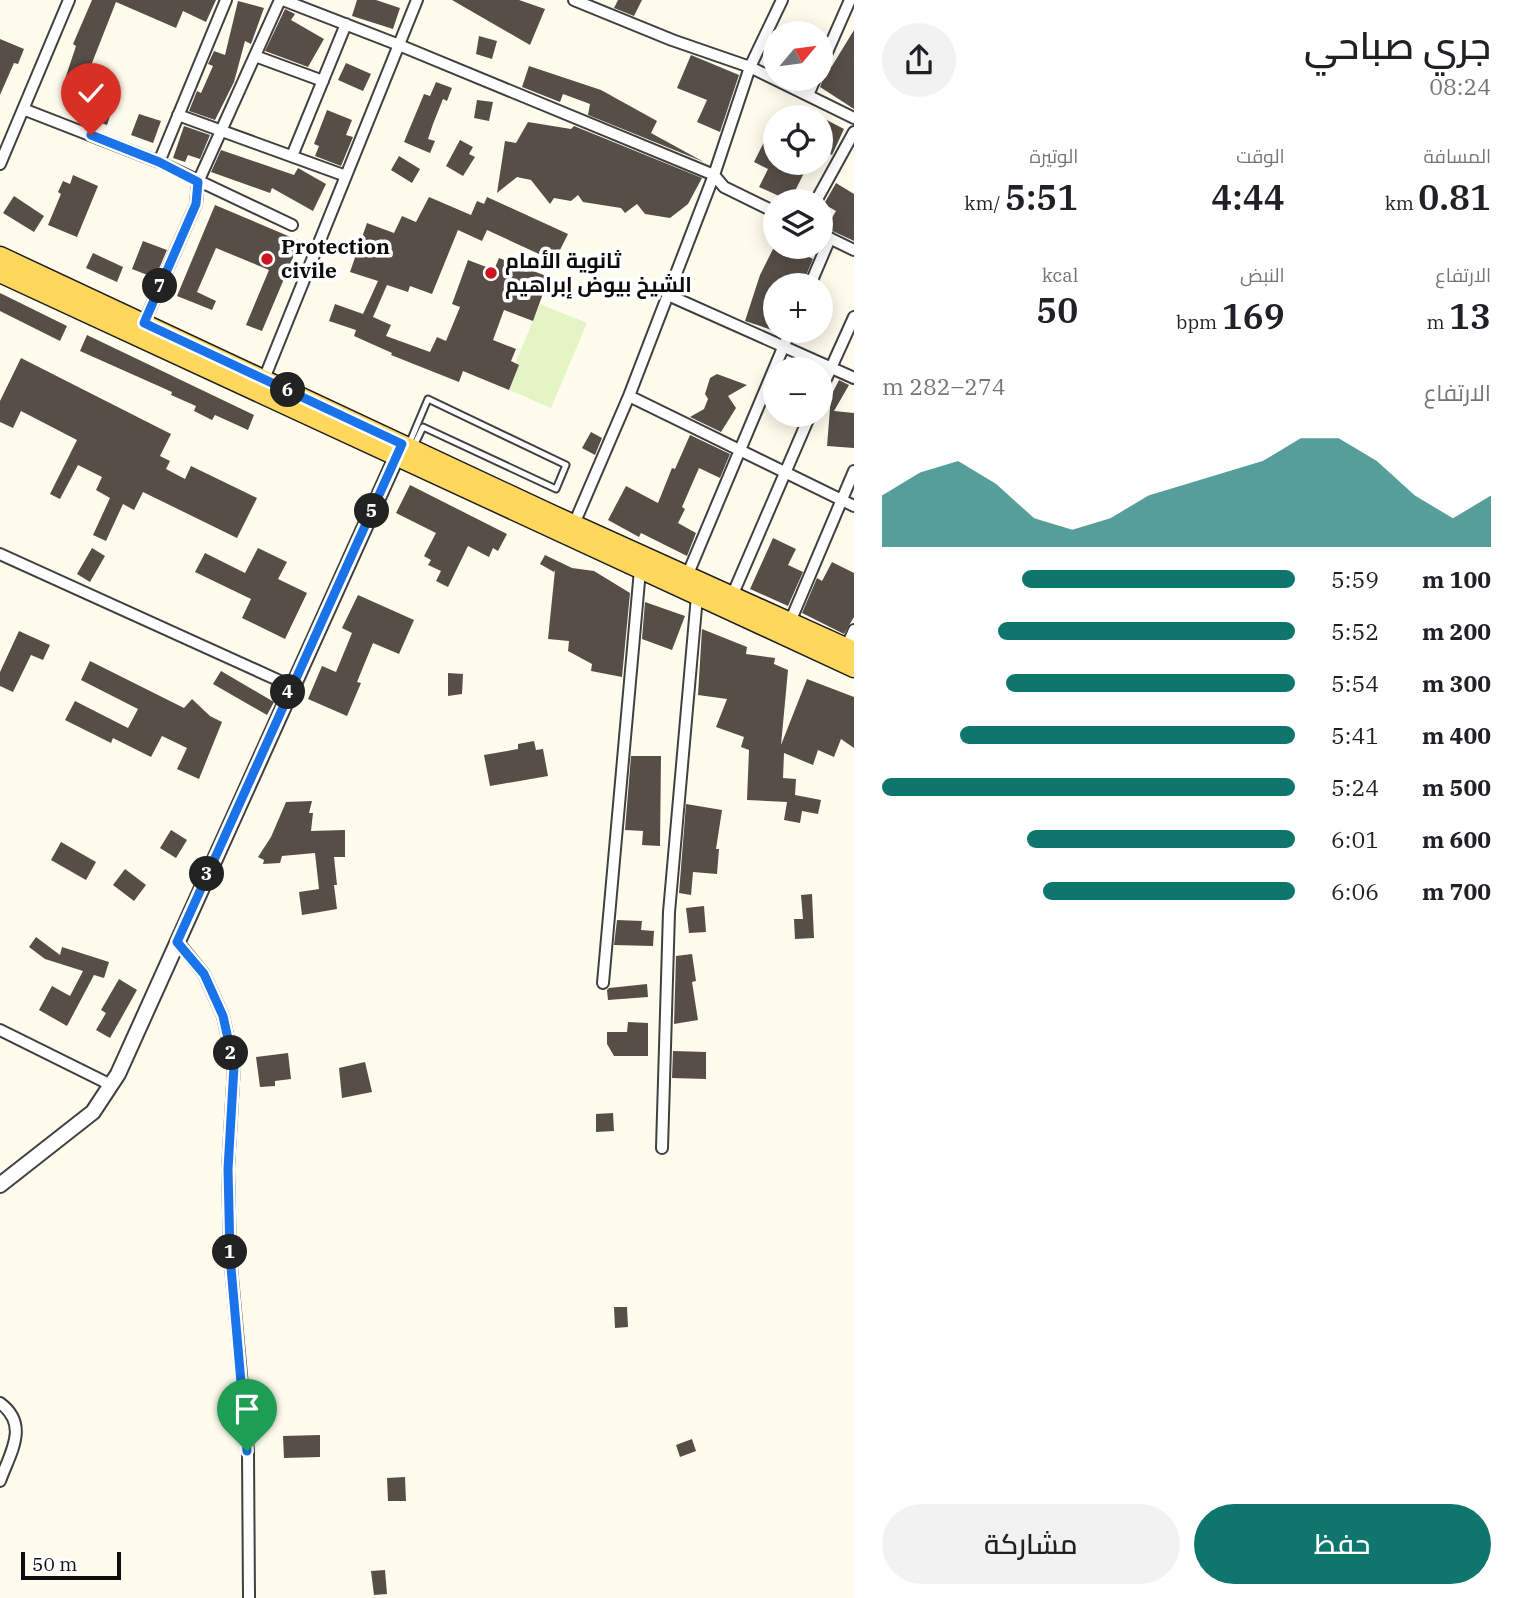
<!DOCTYPE html>
<html lang="ar">
<meta charset="utf-8">
<style>
:root{--surface:#fff;--page:#f2f2f2;--text:#202124;--muted:#757577;--accent:#0f766e}
body{margin:0;font-family:"IBM Plex Serif",Cairo,serif;background:var(--page);color:var(--text);direction:rtl;height:100vh;display:flex;flex-direction:column;font-size:26px;white-space:nowrap}
*{box-sizing:border-box;margin:0}
p{font-size:23px;color:var(--muted)}
.icon{flex:none;width:38px;height:38px;fill:none;stroke:currentColor;stroke-width:2;stroke-linecap:round;stroke-linejoin:round}
.map{position:relative;flex:1;overflow:hidden;direction:ltr}
.sheet{display:flex;flex-direction:column;background:var(--surface);width:665px}
.sheet>*{flex:none}
.needle{width:46px;rotate:61deg}
.controls{position:absolute;left:763px;top:21px;display:grid;gap:14px}
.controls a{display:grid;place-items:center;width:70px;height:70px;border-radius:50%;background:var(--surface);box-shadow:0 4px 18px #0003;font-size:35px}
.scale{position:absolute;left:21px;bottom:18px;width:100px;box-sizing:border-box;padding-left:7px;border:4px solid #0d0d0d;border-top:0;font-size:19px;line-height:24px;white-space:nowrap;color:#0d0d0d;-webkit-text-stroke:5px #fff;paint-order:stroke}
.pin{position:absolute;display:grid;place-items:center;width:60px;height:60px;color:#fff;margin:-72px -30px;border-radius:50% 50% 50% 0;rotate:-45deg;box-shadow:0 0 7px #0007}
.pin .icon{rotate:45deg}
.km{position:absolute;width:35px;height:35px;margin:-18px;border-radius:50%;background:#222;color:#fff;font-size:19px;line-height:35px;text-align:center}
.round{display:grid;place-items:center;flex:none;width:74px;height:74px;border-radius:37px;background:var(--page)}
.head{display:flex;align-items:center;justify-content:space-between;height:119px;padding:0 28px}
h1{font-size:38px;font-weight:600;line-height:52px}
.figures{display:grid;grid-template-columns:repeat(3,1fr);gap:10px;height:119px;padding:7px 28px}
.figures div{display:grid;align-content:center}
.figures b{font-size:35px;font-weight:600}
.figures small{font-size:19px;font-weight:400}
.figures p{font-size:19px}
.chart{height:196px;padding:14px 28px}
.chart p{display:flex;justify-content:space-between}
.chart svg{width:100%;height:126px;margin-top:7px;fill:var(--accent);opacity:.7}
.cta{display:flex;gap:14px;margin-top:auto;padding:14px 28px}
.cta a{flex:1;height:80px;border-radius:42px;background:var(--accent);color:#fff;font-size:28px;font-weight:600;line-height:80px;text-align:center}
.cta a+a{background:var(--page);color:var(--text)}
ul{padding:0 28px;list-style:none;font-size:23px}
li{display:grid;grid-template-columns:112px 84px 1fr;align-items:center;height:52px}
li i{height:18px;border-radius:9px;background:var(--accent)}
main{display:flex;flex:1;min-height:0}
.map>svg:first-child{display:block}
</style>
<main>
<section class="sheet">
<div class="head"><div><h1>جري صباحي</h1><p>08:24</p></div><a class="round"><svg class="icon" aria-label="share" viewBox="0 0 24 24"><path d="M12 15V3M7 8l5-5 5 5M5 13v7h14v-7"/></svg></a></div>
<div class="figures">
<div><p>المسافة</p><b>0.81<small> km</small></b></div>
<div><p>الوقت</p><b>4:44</b></div>
<div><p>الوتيرة</p><b>5:51<small> /km</small></b></div>
</div>
<div class="figures">
<div><p>الارتفاع</p><b>13<small> m</small></b></div>
<div><p>النبض</p><b>169<small> bpm</small></b></div>
<div><p>kcal</p><b>50</b></div>
</div>
<div class="chart"><p><span>الارتفاع</span>274–282 m</p>
<svg viewBox="0 0 160 44" preserveAspectRatio="none"><path d="M0 44V26L10 18L20 14L30 22L40 34L50 38L60 34L70 26L80 22L90 18L100 14L110 6L120 6L130 14L140 26L150 34L160 26V44z"/></svg>
</div>
<ul>
<li><b>100 m</b>5:59<i style="width:66%"></i></li>
<li><b>200 m</b>5:52<i style="width:72%"></i></li>
<li><b>300 m</b>5:54<i style="width:70%"></i></li>
<li><b>400 m</b>5:41<i style="width:81%"></i></li>
<li><b>500 m</b>5:24<i style="width:100%"></i></li>
<li><b>600 m</b>6:01<i style="width:65%"></i></li>
<li><b>700 m</b>6:06<i style="width:61%"></i></li>
</ul>
<div class="cta"><a>حفظ</a><a>مشاركة</a></div>
</section>
<div class="map">
<svg width="854" height="1598" viewBox="0 0 854 1598">
<rect width="100%" height="100%" fill="#fffbed"/>
<!-- pitch -->
<path fill="#e4f4c5" d="M540,304l47,19 -36,85 -46,-20z"/>
<!-- building -->
<path fill="#574e48" d="M92,0h124l-10,22 -23,-11 -7,17 -60,-26 -35,89 -18,-6 13,-39 -3,-2z
M357,0h19l24,8 -7,21 -41,-13z
M452,0h67l26,9 -15,36z
M618,0h24l-8,16 -20,-8z
M238,1l26,7 -13,36 -6,-3 -11,41 -19,38 -26,-9 8,-20 4,2 12,-27 -5,-2 6,-13 11,4z
M285,9l10,5 -4,6 33,19 -16,28 -43,-16z
M854,30v79l-34,-22 3,-8 -2,-5 11,-8z
M479,36l18,5 -5,18 -16,-5z
M0,39l24,10 -6,15 -4,-1 -14,32z
M691,55l48,20 -19,57 -23,-10 10,-22 -30,-12z
M346,63l25,11 -8,17 -25,-11z
M529,66l72,24 56,31 -6,12 53,29 -116,-47 2,-11 -27,-10 -3,8 -38,-15z
M436,82l16,6 -5,13 -4,-2 -10,25 -5,15 7,2 -5,12 -26,-11 20,-48 6,2z
M80,92l34,12 -7,21 -35,-12z
M477,100l16,2 -4,19 -15,-3z
M327,110l25,10 -6,15 7,2 -12,29 -26,-10 4,-10 -5,-2z
M139,114l22,7 -8,22 -22,-8z
M821,117l23,12 -12,26 -11,-6z
M775,120v43h34l-19,38 -31,-14 9,-18 -14,-7z
M528,122l43,7 3,-3 128,52 -14,26 -18,14 -25,-4 -8,-10 -12,9 -4,-5 -38,-6 -5,-7 -7,6 -17,-3 -4,6 -19,-24 -14,-3 -20,16 8,-52 11,2z
M184,126l26,9 -10,24 -12,-4 -3,7 -12,-4z
M460,140l13,7 -4,7 6,3 -12,19 -17,-10z
M221,150l73,25 4,-7 28,16 -13,27 -41,-23 -2,5 -59,-21z
M399,156l21,13 -8,14 -21,-13z
M73,175l25,11 -21,51 -29,-12 13,-31 -3,-2 5,-11 7,3z
M836,183l18,11v47l-28,-13 10,-17 -12,-7z
M14,196l30,20 -10,16 -31,-19z
M429,197l42,18 6,-14 7,3 3,-7 81,37 -9,18 -3,-2 -4,10 -65,-30 -5,11 -24,-11 -26,64 -22,-8 -2,6 -21,-7 -14,32 18,8 -5,11 44,16 7,-15 9,4 14,-34 -8,-3 16,-44 26,10 5,-12 50,19 -16,44 -29,-11 -11,30 23,9 -5,12 8,4 -10,25 -46,-19 -4,11 -68,-27 1,-2 -38,-17 2,-6 -27,-9 6,-17 28,10 15,-33 -28,-9 17,-49 27,10 8,-17 14,6z
M215,205l85,36 -38,90 -16,-6 23,-55 -53,-22 -19,44 19,9 -4,9 -35,-14z
M143,241l24,9 -12,28 -23,-9z
M774,247h16l23,12 -11,26h-27v46l-30,-10 15,-46z
M93,253l30,14 -6,15 -31,-14z
M0,293l67,33 -7,15 -60,-30z
M87,335l167,80 -6,15 -33,-15 -3,5 -18,-9 2,-5 -25,-11 1,-3 -92,-41z
M21,358l150,76 -11,22 10,5 -4,8 19,10 6,-13 66,32 -20,40 -94,-46 -9,18 -11,-6 -17,37 -13,-6 17,-37 -14,-8 6,-13 -24,-12 -18,34 -10,-5 27,-54 -56,-29 -8,17 -13,-6v-21z
M717,374l30,11 -19,11 8,12 -15,24 -31,-15 14,-8 4,-10 -3,-5 5,-16z
M839,380l10,5 -15,26 20,2v35l-27,-2 4,-50z
M591,432l11,6 -7,17 -13,-7z
M690,435l40,19 -10,24 -21,-10 -17,39 3,2 -7,14 18,10 -9,23 -46,-23 -2,4 -31,-17 18,-34 32,17 14,-35 3,1z
M410,485l97,49 -9,17 -5,-3 -4,9 -21,-11 -20,41 -12,-6 5,-10 -13,-6 3,-5 -7,-4 12,-23 -40,-20z
M773,538l23,11 -8,16 15,7 -15,34 -38,-17z
M92,548l13,8 -15,26 -13,-8z
M258,548l29,14 -9,17 29,14 -22,46 -43,-21 9,-19 -56,-27 10,-19 40,20z
M545,555l27,13 22,3 36,22 -8,84 -31,-6 1,-7 -24,-13 1,-10 -21,-2 7,-69 -1,2 -14,-8z
M832,562l22,11v44l-10,17 -42,-21 15,-35 5,3z
M358,595l56,25 -15,34 -26,-11 -16,39 4,1 -14,33 -39,-17 14,-33 14,6 16,-39 -10,-5z
M645,602l40,14 -13,34 -30,-11z
M702,629l45,18 -1,7 29,4 -1,6 14,6 -7,75 26,-66 47,18v51l-13,-9 -7,18 -16,-7 -5,15 -29,-12 -1,25 13,1 -1,16 26,5 -3,14 -16,-3 -2,12 -16,-3 3,-18 -40,-2 2,-50 -8,-3 3,-10 -28,-10 11,-28 -29,-4z
M19,631l31,14 -7,15 -12,-5 -18,37 -13,-6v-14z
M90,661l94,47 8,-9 18,17 12,6 -23,57 -22,-10 10,-21 -25,-12 -11,21 -38,-19 -2,5 -46,-23 10,-19 53,27 10,-19 -57,-29z
M221,671l53,31 -7,13 -54,-31z
M448,673l15,1 -1,20 -14,2z
M534,741l2,9 7,-1 5,27 -58,10 -6,-31 34,-6v-5z
M631,756h30l-1,90 -18,-1 1,-14 -18,-1z
M312,801l-3,12h4l-2,18 34,-1v27h-11l3,28h-3l3,24 -35,6 -3,-23 20,-3 -4,-36 -33,3 -2,7 -17,1 1,-4 -6,-3 13,-20 15,-35z
M686,804l36,6 -6,39h3l-2,25 -24,-2 -2,23 -12,-2z
M171,830l16,10 -11,18 -16,-10z
M61,842l35,20 -10,18 -35,-20z
M125,869l21,16 -12,16 -21,-16z
M812,894l2,44 -19,1 -1,-20h9l-2,-24z
M704,906l2,26 -17,1 -3,-25z
M617,920l25,1 -1,9 13,1 -1,15 -39,-1z
M36,937l24,18 2,-8 47,15 -5,16 -10,-3 -27,51 -28,-16 13,-24 18,10 13,-25 -38,-12 -16,-12z
M692,954l4,27 -4,1 6,38 -24,4 2,-68z
M119,979l18,11 -27,48 -14,-8 10,-17 -5,-3z
M647,984l1,13 -40,3 -1,-10 2,-2z
M628,1022l20,1v33h-34l-7,-12v-12h20z
M673,1051l33,1v27l-34,-1z
M288,1053l3,26 -16,2v5l-15,1 -4,-30z
M365,1062l7,30 -30,6 -3,-30z
M613,1113l1,18 -18,1v-18z
M614,1307h13l1,20 -13,1z
M320,1435v22l-36,1 -1,-22z
M692,1439l4,12 -16,6 -4,-12z
M405,1477l1,24h-18l-1,-23z
M385,1570l2,24 -13,1 -3,-24z"/>
<g fill="none" stroke-linecap="round" stroke-linejoin="round">
<!-- service casing -->
<g stroke="#404040" stroke-width="9">
<path id="service" d="M409,444l19,-45 138,66 -10,24 -133,-62 -9,19"/>
</g>
<!-- minor casing -->
<g stroke="#404040" stroke-width="14">
<path id="minor" d="M283,0l116,45 315,130 10,12 51,25
M574,0l98,40 78,27 104,51
M255,56l68,25
M821,66l29,-66
M808,95l7,-16
M23,109l136,53 133,63
M178,115l168,61
M292,156l54,-132
M159,162l67,-162
M0,164l69,-164
M816,201l38,-69
M821,234l33,16
M810,285l20,-47
M668,295l186,83
M144,323l52,-119 2,-22 82,-182
M264,379l153,-379
M821,390l33,-73
M629,396l225,110
M574,524l55,-128 85,-221 36,-108 32,-67
M0,554l291,132
M687,576l103,-245
M732,596l78,-181
M790,622l64,-151
M846,648l8,-18
M177,941l27,33 19,42 11,50 -6,103 2,87 18,195 1,147
M603,983l37,-413
M0,1030l111,55
M662,1148l7,-236 28,-316
M0,1403c30,22 10,50 0,78"/>
</g>
<!-- tertiary casing -->
<g stroke="#404040" stroke-width="18">
<path id="tertiary" d="M0,1185l93,-73 25,-38 282,-625"/>
</g>
<!-- primary casing -->
<g stroke="#1e1e1e" stroke-width="21">
<path id="primary" d="M0,256l549,257 305,138
M0,273l854,395"/>
</g>
<!-- service -->
<use href="#service" stroke="#fff" stroke-width="5"/>
<!-- minor -->
<use href="#minor" stroke="#fff" stroke-width="10"/>
<!-- tertiary -->
<use href="#tertiary" stroke="#fff" stroke-width="14"/>
<!-- primary -->
<use href="#primary" stroke="#ffd75d" stroke-width="18"/>
</g>
<g fill="none" stroke-linecap="round" stroke-linejoin="round">
<!-- route casing -->
<g stroke="#fff" stroke-width="14">
<path id="route" d="M91,135l68,27 39,20 -2,22 -52,119 258,121 -225,498 27,32 19,42 11,50 -6,103 2,87 17,195"/>
</g>
<!-- route -->
<use href="#route" stroke="#1a73e8" stroke-width="9"/>
</g>
<!-- markers -->
<g fill="#cb1620" stroke="#fff" stroke-width="2.5">
<circle cx="267" cy="259" r="7"/>
<circle cx="491" cy="273" r="7"/>
</g>
<g text-anchor="middle" stroke-width="7" stroke-linejoin="round" paint-order="stroke">
<!-- poi labels -->
<g font-size="21" font-weight="bold" fill="#0d0d0d" stroke="#fff" text-anchor="start">
<text x="281" y="254">Protection<tspan x="281" dy="24">civile</tspan></text>
<text x="505" y="268">ثانوية الأمام<tspan x="505" dy="24">الشيخ بيوض إبراهيم</tspan></text>
</g>
</g>
</svg>
<div class="controls">
<a><svg class="needle" viewBox="-14 -14 28 28"><path d="M0-13l5 13h-10z" fill="#e53935"/><path d="M0 13l5-13h-10z" fill="#757577"/></svg></a>
<a><svg class="icon" aria-label="locate" viewBox="0 0 24 24"><circle cx="12" cy="12" r="6"/><path d="M12 2v4M12 18v4M2 12h4M18 12h4"/></svg></a>
<a><svg class="icon" aria-label="layers" viewBox="0 0 24 24"><path d="M12 4l9 5-9 5-9-5zM3 14l9 5 9-5"/></svg></a>
<a>+</a>
<a>−</a>
</div>
<div class="scale">50 m</div>
<div class="pin" style="left:247px;top:1451px;background:#1e9e55"><svg class="icon" aria-label="arrive" viewBox="0 0 24 24"><path d="M6 21V4h12l-3 4 3 4H6"/></svg></div>
<div class="pin" style="left:91px;top:135px;background:#d93025"><svg class="icon" aria-label="check" viewBox="0 0 24 24"><path d="M5 12l5 5 9-10"/></svg></div>
<b class="km" style="left:230px;top:1252px">1</b>
<b class="km" style="left:231px;top:1053px">2</b>
<b class="km" style="left:207px;top:874px">3</b>
<b class="km" style="left:288px;top:692px">4</b>
<b class="km" style="left:372px;top:511px">5</b>
<b class="km" style="left:288px;top:390px">6</b>
<b class="km" style="left:160px;top:286px">7</b>
</div>
</main>
